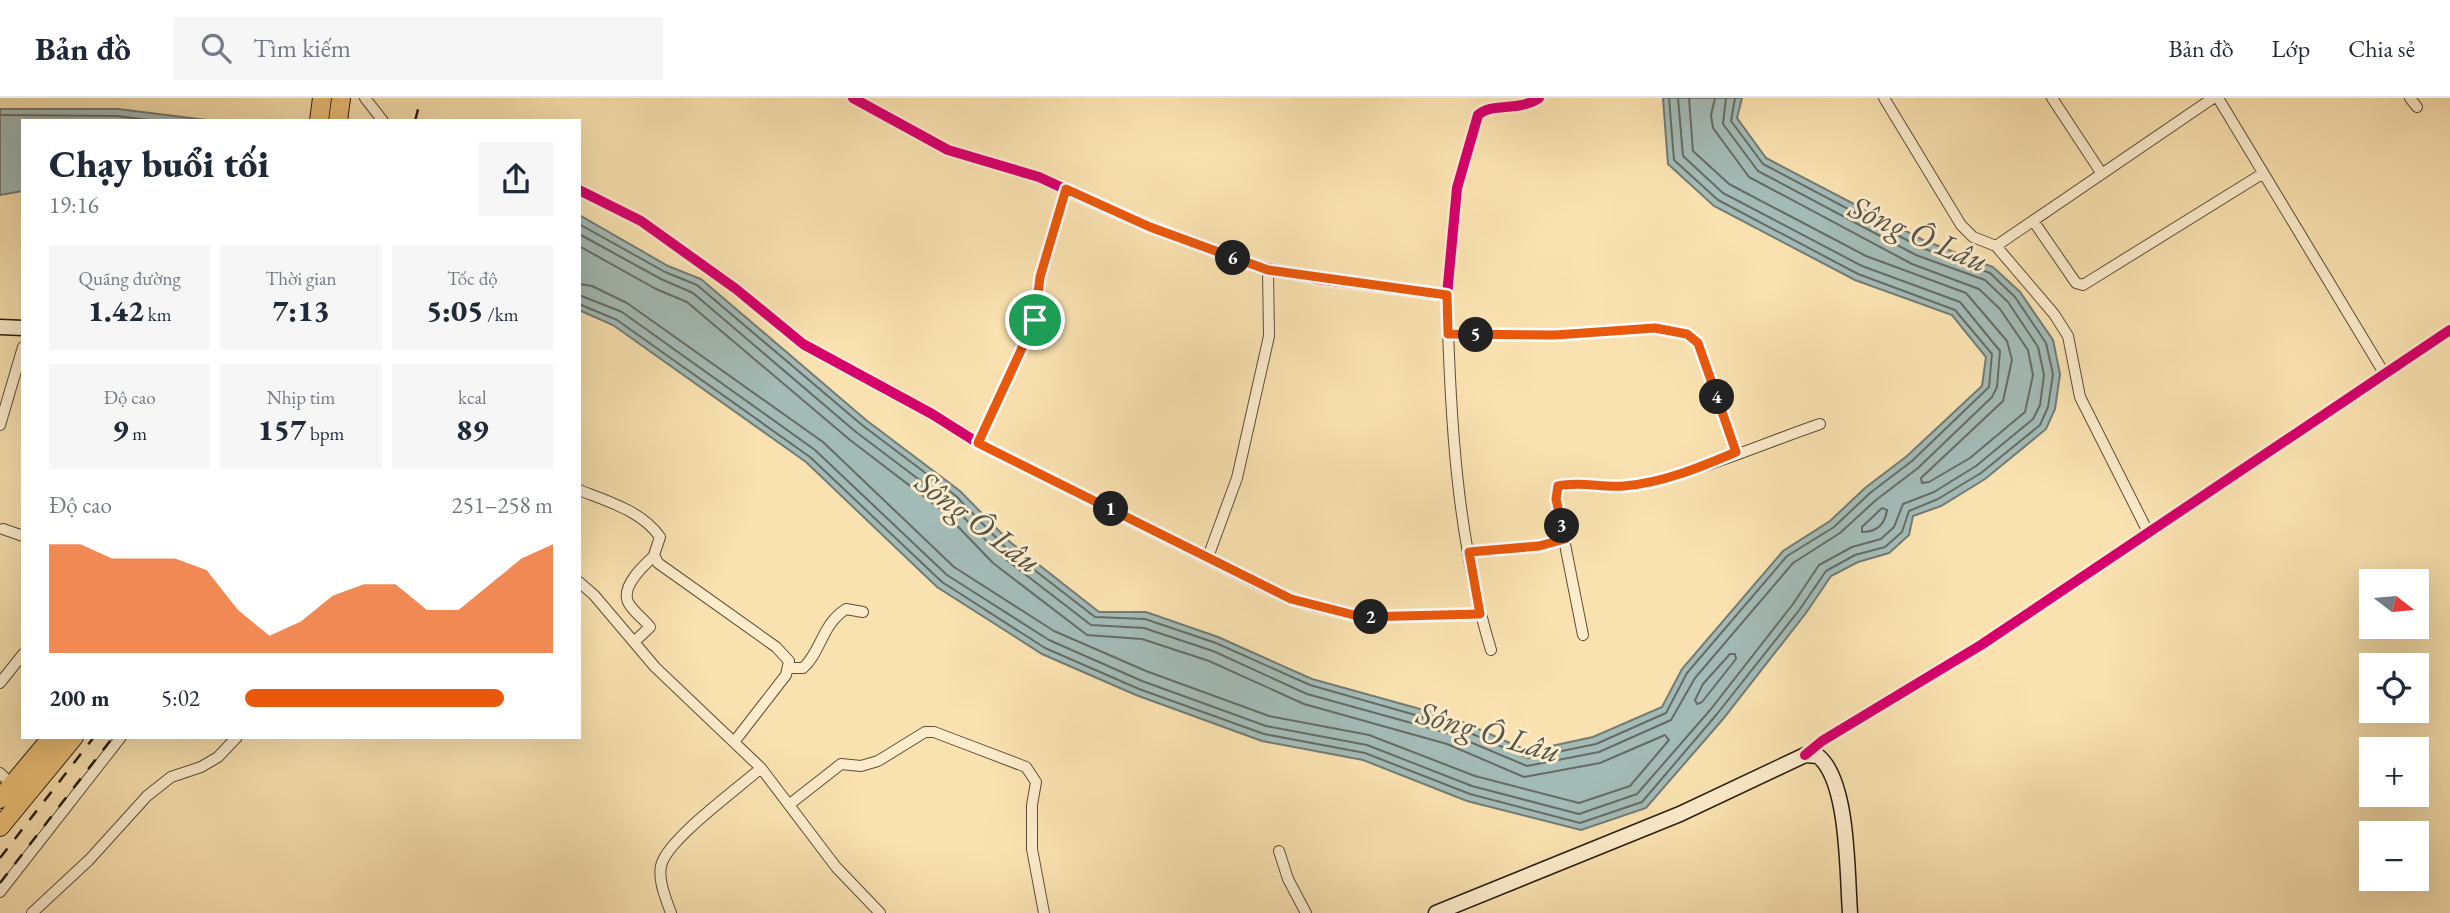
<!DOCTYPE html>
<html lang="vi">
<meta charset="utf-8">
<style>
:root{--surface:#fff;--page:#f6f6f7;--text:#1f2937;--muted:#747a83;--line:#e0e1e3;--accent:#ea580c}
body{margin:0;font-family:"EB Garamond",serif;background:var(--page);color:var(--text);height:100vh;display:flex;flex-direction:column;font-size:26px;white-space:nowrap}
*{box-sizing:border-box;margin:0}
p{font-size:23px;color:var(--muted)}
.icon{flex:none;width:38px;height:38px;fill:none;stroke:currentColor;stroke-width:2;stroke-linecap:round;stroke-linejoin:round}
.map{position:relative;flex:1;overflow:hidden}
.drawer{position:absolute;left:21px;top:21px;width:560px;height:620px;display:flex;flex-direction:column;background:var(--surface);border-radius:0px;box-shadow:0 7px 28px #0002}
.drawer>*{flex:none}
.needle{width:46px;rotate:106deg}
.fabs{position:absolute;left:2359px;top:471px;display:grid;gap:14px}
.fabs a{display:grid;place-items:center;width:70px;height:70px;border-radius:0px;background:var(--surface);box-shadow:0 7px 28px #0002;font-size:35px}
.pin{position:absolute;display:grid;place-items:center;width:60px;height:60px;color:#fff;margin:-30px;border:4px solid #fff;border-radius:50%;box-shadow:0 2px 7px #0007}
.km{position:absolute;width:35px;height:35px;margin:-18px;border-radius:50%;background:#222;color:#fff;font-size:19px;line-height:35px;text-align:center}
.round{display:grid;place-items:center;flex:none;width:74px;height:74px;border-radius:0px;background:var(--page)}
.summary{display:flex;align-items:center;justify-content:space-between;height:119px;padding:0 28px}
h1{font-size:38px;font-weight:800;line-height:52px}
.figures{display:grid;grid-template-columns:repeat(3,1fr);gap:10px;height:119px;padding:7px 28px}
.figures div{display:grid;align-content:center;border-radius:0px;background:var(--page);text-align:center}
.figures b{font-size:30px;font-weight:800}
.figures small{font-size:19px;font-weight:400}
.figures p{font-size:19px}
.chart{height:196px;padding:14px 28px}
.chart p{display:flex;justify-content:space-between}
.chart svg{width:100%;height:126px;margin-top:7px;fill:var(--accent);opacity:.7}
ul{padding:0 28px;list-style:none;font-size:23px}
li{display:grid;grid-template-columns:112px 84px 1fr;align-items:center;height:52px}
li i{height:18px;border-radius:9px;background:var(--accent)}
header{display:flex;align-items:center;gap:42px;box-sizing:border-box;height:98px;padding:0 35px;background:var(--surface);border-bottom:2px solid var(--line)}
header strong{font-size:33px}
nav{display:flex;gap:38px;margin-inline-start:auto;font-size:24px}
.search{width:490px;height:63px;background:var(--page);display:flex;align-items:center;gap:18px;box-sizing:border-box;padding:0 24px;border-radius:0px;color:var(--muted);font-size:26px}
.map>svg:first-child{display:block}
</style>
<header>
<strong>Bản đồ</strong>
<div class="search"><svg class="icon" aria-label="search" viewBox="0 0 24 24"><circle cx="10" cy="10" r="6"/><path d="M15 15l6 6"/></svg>Tìm kiếm</div>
<nav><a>Bản đồ</a><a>Lớp</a><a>Chia sẻ</a></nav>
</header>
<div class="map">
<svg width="2450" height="815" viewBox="0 0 2450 815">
<rect width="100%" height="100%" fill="#fae2b0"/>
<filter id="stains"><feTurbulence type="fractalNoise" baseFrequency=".00286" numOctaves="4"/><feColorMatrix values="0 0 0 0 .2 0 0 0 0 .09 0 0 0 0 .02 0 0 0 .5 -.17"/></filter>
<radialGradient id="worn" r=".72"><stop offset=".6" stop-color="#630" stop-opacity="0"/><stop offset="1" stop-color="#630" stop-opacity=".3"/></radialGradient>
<!-- water -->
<path fill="#a3bbb7" stroke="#727b74" stroke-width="2" d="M1663,0h79l-5,20 29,40 157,82 70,27 27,25 33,48 7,34 -5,35 -9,20 -61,50 -44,27 -28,10 -4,19 -20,18 -31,9 -27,14 -25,37 -83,106 -77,89 -65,22 -114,-29 -104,-41 -101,-19 -126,-46 -94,-41 -105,-67 -131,-125 -193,-137 -34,-15v-95l89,51 33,13 165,141 94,71 50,51 89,70h47l72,25 94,42 144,40 72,32 65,-14 69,-30 20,-38 101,-118 47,-30 35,-33 42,-32 75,-70 4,-29 -34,-42 -97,-35 -141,-74 -46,-42z
M0,11h118l97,12h-192v70l-23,4z"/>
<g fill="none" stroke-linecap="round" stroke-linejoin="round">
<!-- shore -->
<path stroke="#666c64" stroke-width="2" d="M1689,0l4,53 36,33 137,72 100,37 41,48 5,19 -9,41 -82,77 1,5 7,-1 41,-24 55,-46 8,-37 -5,-25 -28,-41 -21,-20 -67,-25 -163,-87 -36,-49 -2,-13 4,-17
M0,17l117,1 39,5
M579,126l86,48 32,13 165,140 94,71 50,52 89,69 50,2 71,24 94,42 144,41 74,32 68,-14 70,-31 21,-40 100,-117 47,-29 36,-34 42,-32 77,-74 3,-33 -37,-44 -97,-36 -140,-74 -44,-40 -5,-62
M579,136l82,45 32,14 163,139 94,71 50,52 91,70 53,3 69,23 94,43 144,40 76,32 72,-14 72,-32 24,-42 98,-115 47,-30 36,-33 42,-32 74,-71 5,-10 3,-36 -40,-49 -98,-36 -139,-73 -40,-37 -5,-58
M579,148l77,43 31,13 163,138 93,71 50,52 94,72 55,4 67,22 95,43 143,40 77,33 76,-14 65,-28 4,5 -39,46 -51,17 -104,-27 -106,-41 -100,-19 -123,-45 -92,-40 -100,-64 -131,-125 -196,-139 -35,-17 -13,-2
M579,197l43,17 193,138 132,125 102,65 93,41 124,45 101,19 105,41 107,28 58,-20 74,-85 82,-105 26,-39 33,-18 29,-8 13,-12 9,-23 31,-12 42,-26 57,-47 7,-14 4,-30 -6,-28 -30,-45 -23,-22 -69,-25 -158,-84 -35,-47 3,-26
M579,206l38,16 193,137 132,125 103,66 94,41 125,45 101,19 105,41 110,29 62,-21 75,-88 83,-105 26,-38 29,-16 30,-8 17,-15 7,-21 29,-12 43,-26 59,-48 8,-18 5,-33 -7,-31 -31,-46 -25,-24 -70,-26 -157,-83 -32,-43 4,-23
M1882,410l5,2c-2,14 -10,22 -25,22v-5z
M1730,556h5l1,5 -34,43 -5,2 -2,-4 8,-16z"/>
<!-- street casing -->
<g stroke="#5d4e38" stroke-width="12">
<path id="street" d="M365,0l18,23
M853,0l95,52 91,27 71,33 133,52 74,17 130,16 10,-107 21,-73c14,-13 40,-3 61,-17
M1884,0l77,127 12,12 23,9 217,-148
M2052,0l50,76
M2218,0l166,275
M2410,0l7,9
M579,92l62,31 95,68 67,55 129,70 46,29 287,145 50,19 47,10 118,-3
M2034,124l42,61 7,2 179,-111
M1996,148l58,68 14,22 12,61 67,133
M1447,197c3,119 9,240 44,355
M1448,236l107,1 100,-7 32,6 11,9 38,109
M0,327l23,-78
M978,345l57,-123 5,-43 26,-88
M579,392c28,11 63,21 81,47l-6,18 4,8 118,84 13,14 -3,14 -52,67
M3,431l20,7
M1469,454l71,-6 25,-7
M1208,459l29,-79 32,-142 -1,-66
M579,484l15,13 61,72 106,101 75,99 44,46
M1583,537l-27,-136 2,-13c26,-6 50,4 76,-1 63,-12 125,-40 186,-61
M634,544l16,-15c-6,-8 -17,-15 -22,-25 -7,-16 16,-37 26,-46
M789,570h14c18,-16 19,-44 43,-59l17,3
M0,585l23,-29
M1805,657l17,-14 159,-96 469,-315
M0,675l12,12
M790,706l51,-40 20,2 17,-5 47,-29h9l92,35 10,15 -4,23v44l12,64
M1279,753l9,28 18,34
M0,794l121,-155
M32,815l57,-53 58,-64 24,-19 30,-10 17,-10 19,-20
M671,815c-5,-14 -13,-32 -10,-47 5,-26 78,-78 100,-98"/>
</g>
<!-- secondary casing -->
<g stroke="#291c10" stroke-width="17">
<path id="secondary" d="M0,229l23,1
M1436,815l244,-99 125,-59 13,1c31,25 29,118 32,157"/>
</g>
<!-- highway casing -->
<g stroke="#291c10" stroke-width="20">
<path id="highway" d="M319,23l3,-23
M338,23l3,-23
M0,701l52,-62
M0,729l74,-90"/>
</g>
<!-- street -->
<use href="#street" stroke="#fceccc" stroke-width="10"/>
<!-- secondary -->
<use href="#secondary" stroke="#fceccc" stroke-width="14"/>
<!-- highway -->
<use href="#highway" stroke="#edc178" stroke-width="18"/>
<!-- rail -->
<path stroke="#291c10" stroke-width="2.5" stroke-dasharray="12 12" stroke-linecap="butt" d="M415,23l6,-23
M0,760l94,-121
M0,785l113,-146"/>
<!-- cycleway casing -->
<g stroke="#fceccc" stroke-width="15">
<path id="cycleway" d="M853,0l95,52 91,27 71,33 133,52 74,17 130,16 10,-107 21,-73c14,-13 40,-3 61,-17
M579,92l62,31 95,68 67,55 129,70 46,29 287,145 50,19 47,10 118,-3
M1805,657l17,-14 159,-96 469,-315"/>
</g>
<!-- cycleway -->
<use href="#cycleway" stroke="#d6006c" stroke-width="10"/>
</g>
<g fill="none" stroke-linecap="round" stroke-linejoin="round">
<!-- route casing -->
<g stroke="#fff" stroke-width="14">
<path id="route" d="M1066,91l84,38 118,43 179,25 1,39 107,1 100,-7 32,6 11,9 38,109c-35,15 -74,31 -112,34 -22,2 -43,-5 -66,0l-2,13 9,40 -26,7 -70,6 11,62 -118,3 -71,-18 -313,-156 57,-123 5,-43z"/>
</g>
<!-- route -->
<use href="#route" stroke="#ea580c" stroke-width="9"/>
</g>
<g text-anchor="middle" stroke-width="6" stroke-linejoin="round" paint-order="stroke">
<!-- water labels -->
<g font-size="33" font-style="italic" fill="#54544a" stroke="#fceccc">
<text transform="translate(1919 135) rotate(23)" y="12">Sông Ô Lâu</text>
<text transform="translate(979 423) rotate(37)" y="12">Sông Ô Lâu</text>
<text transform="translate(1489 633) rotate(16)" y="12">Sông Ô Lâu</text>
</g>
</g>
<rect width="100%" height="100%" filter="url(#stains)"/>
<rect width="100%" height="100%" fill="url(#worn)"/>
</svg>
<div class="fabs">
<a><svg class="needle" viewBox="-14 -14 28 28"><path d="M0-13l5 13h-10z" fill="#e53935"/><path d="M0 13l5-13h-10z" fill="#747a83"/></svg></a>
<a><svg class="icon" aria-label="locate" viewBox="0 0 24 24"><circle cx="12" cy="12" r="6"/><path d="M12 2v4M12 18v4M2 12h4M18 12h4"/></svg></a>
<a>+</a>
<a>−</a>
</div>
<div class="pin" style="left:1035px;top:222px;background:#1e9e55"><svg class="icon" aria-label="arrive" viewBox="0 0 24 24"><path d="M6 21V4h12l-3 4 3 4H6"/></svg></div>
<b class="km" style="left:1111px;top:411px">1</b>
<b class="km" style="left:1371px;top:519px">2</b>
<b class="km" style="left:1562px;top:428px">3</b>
<b class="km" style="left:1717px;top:299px">4</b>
<b class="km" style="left:1476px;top:237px">5</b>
<b class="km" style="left:1233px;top:160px">6</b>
<section class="drawer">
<div class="summary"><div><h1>Chạy buổi tối</h1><p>19:16</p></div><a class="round"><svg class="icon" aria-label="share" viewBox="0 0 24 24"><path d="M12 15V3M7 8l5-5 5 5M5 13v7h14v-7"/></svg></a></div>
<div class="figures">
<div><p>Quãng đường</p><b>1.42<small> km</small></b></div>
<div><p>Thời gian</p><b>7:13</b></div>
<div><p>Tốc độ</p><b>5:05<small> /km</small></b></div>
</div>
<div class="figures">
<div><p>Độ cao</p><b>9<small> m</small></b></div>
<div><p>Nhịp tim</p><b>157<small> bpm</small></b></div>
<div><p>kcal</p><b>89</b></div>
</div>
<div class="chart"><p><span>Độ cao</span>251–258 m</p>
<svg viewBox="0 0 160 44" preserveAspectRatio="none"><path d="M0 44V6L10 6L20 11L30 11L40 11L50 15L60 29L70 38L80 33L90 24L100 20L110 20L120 29L130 29L140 20L150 11L160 6V44z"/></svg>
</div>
<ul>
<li><b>200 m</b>5:02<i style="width:84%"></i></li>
</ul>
</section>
</div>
